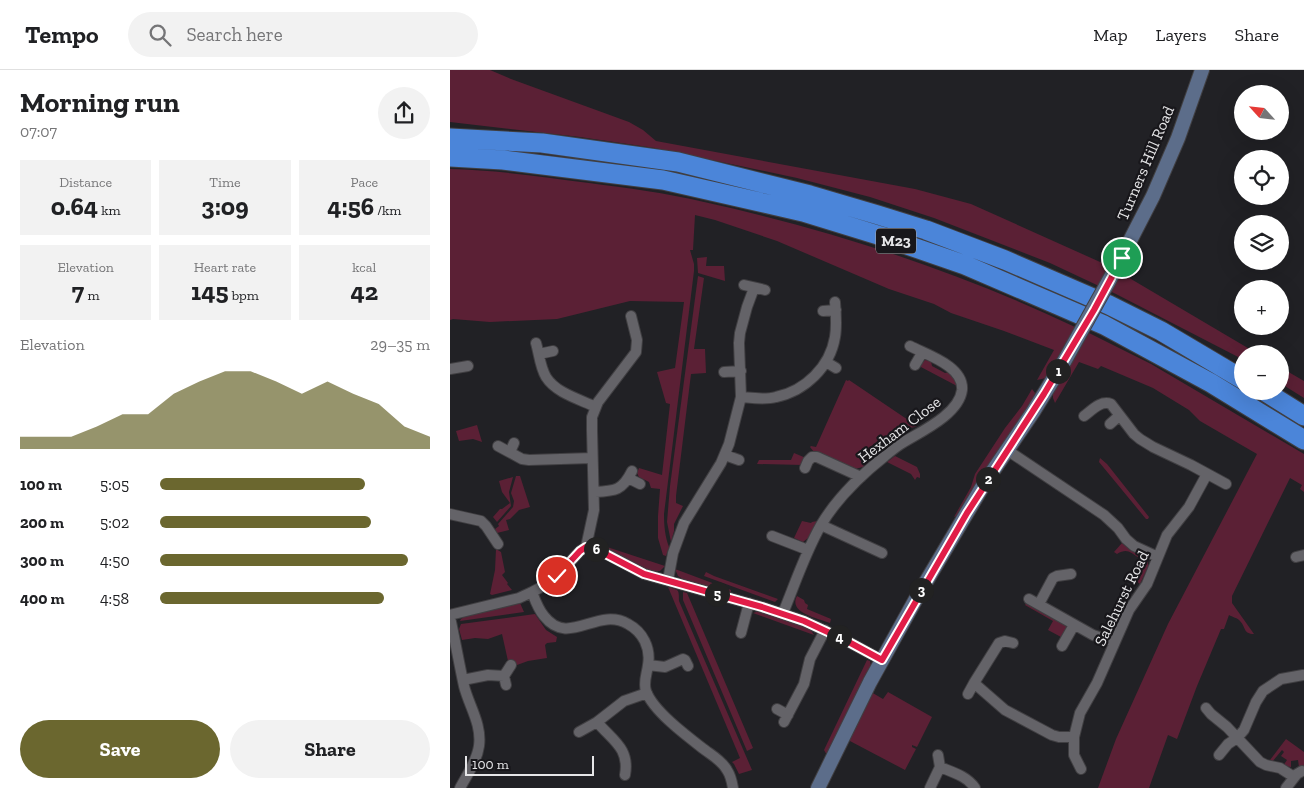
<!DOCTYPE html>
<meta charset="utf-8">
<style>
:root{--surface:#fff;--page:#f2f2f2;--text:#202124;--muted:#757577;--line:#e0e0e0;--accent:#6b672f}
body{margin:0;font-family:"Zilla Slab",serif;background:var(--page);color:var(--text);height:100vh;display:flex;flex-direction:column;font-size:19px;white-space:nowrap}
*{box-sizing:border-box;margin:0}
p{font-size:16px;color:var(--muted)}
.icon{flex:none;width:28px;height:28px;fill:none;stroke:currentColor;stroke-width:2;stroke-linecap:round;stroke-linejoin:round}
.map{position:relative;flex:1;overflow:hidden}
.panel{display:flex;flex-direction:column;background:var(--surface);width:450px}
.panel>*{flex:none}
.needle{width:32px;rotate:297deg}
.fabs{position:absolute;left:784px;top:15px;display:grid;gap:10px}
.fabs a{display:grid;place-items:center;width:55px;height:55px;border-radius:50%;background:var(--surface);box-shadow:0 5px 20px #0002;font-size:25px}
.scale{position:absolute;left:15px;bottom:12px;width:129px;box-sizing:border-box;padding-left:5px;border:2px solid #e6e6e8;border-top:0;font-size:14px;line-height:18px;white-space:nowrap;color:#e6e6e8;-webkit-text-stroke:4px #18171b;paint-order:stroke}
.pin{position:absolute;display:grid;place-items:center;width:42px;height:42px;color:#fff;margin:-21px;border:2px solid #fff;border-radius:50%;box-shadow:0 1px 5px #0007}
.km{position:absolute;width:25px;height:25px;margin:-12px;border-radius:50%;background:#222;color:#fff;font-size:14px;line-height:25px;text-align:center}
.round{display:grid;place-items:center;flex:none;width:52px;height:52px;border-radius:26px;background:var(--page)}
.overview{display:flex;align-items:center;justify-content:space-between;height:85px;padding:0 20px}
h1{font-size:28px;font-weight:700;line-height:38px}
.stats{display:grid;grid-template-columns:repeat(3,1fr);gap:8px;height:85px;padding:5px 20px}
.stats div{display:grid;align-content:center;border-radius:0px;background:var(--page);text-align:center}
.stats b{font-size:25px;font-weight:700}
.stats small{font-size:14px;font-weight:400}
.stats p{font-size:14px}
.chart{height:140px;padding:10px 20px}
.chart p{display:flex;justify-content:space-between}
.chart svg{width:100%;height:90px;margin-top:5px;fill:var(--accent);opacity:.7}
.cta{display:flex;gap:10px;margin-top:auto;padding:10px 20px}
.cta a{flex:1;height:58px;border-radius:30px;background:var(--accent);color:#fff;font-size:20px;font-weight:700;line-height:58px;text-align:center}
.cta a+a{background:var(--page);color:var(--text)}
ul{padding:0 20px;list-style:none;font-size:16px}
li{display:grid;grid-template-columns:80px 60px 1fr;align-items:center;height:38px}
li i{height:12px;border-radius:6px;background:var(--accent)}
header{display:flex;align-items:center;gap:30px;box-sizing:border-box;height:70px;padding:0 25px;background:var(--surface);border-bottom:1px solid var(--line)}
header strong{font-size:24px}
nav{display:flex;gap:28px;margin-inline-start:auto;font-size:18px}
.search{width:350px;height:45px;background:var(--page);display:flex;align-items:center;gap:12px;box-sizing:border-box;padding:0 18px;border-radius:28px;color:var(--muted);font-size:19px}
main{display:flex;flex:1;min-height:0}
.map>svg:first-child{display:block}
</style>
<header>
<strong>Tempo</strong>
<div class="search"><svg class="icon" aria-label="search" viewBox="0 0 24 24"><circle cx="10" cy="10" r="6"/><path d="M15 15l6 6"/></svg>Search here</div>
<nav><a>Map</a><a>Layers</a><a>Share</a></nav>
</header>
<main>
<section class="panel">
<div class="overview"><div><h1>Morning run</h1><p>07:07</p></div><a class="round"><svg class="icon" aria-label="share" viewBox="0 0 24 24"><path d="M12 15V3M7 8l5-5 5 5M5 13v7h14v-7"/></svg></a></div>
<div class="stats">
<div><p>Distance</p><b>0.64<small> km</small></b></div>
<div><p>Time</p><b>3:09</b></div>
<div><p>Pace</p><b>4:56<small> /km</small></b></div>
</div>
<div class="stats">
<div><p>Elevation</p><b>7<small> m</small></b></div>
<div><p>Heart rate</p><b>145<small> bpm</small></b></div>
<div><p>kcal</p><b>42</b></div>
</div>
<div class="chart"><p><span>Elevation</span>29–35 m</p>
<svg viewBox="0 0 160 44" preserveAspectRatio="none"><path d="M0 44V38L10 38L20 38L30 33L40 27L50 27L60 17L70 11L80 6L90 6L100 11L110 17L120 11L130 17L140 22L150 33L160 38V44z"/></svg>
</div>
<ul>
<li><b>100 m</b>5:05<i style="width:76%"></i></li>
<li><b>200 m</b>5:02<i style="width:78%"></i></li>
<li><b>300 m</b>4:50<i style="width:92%"></i></li>
<li><b>400 m</b>4:58<i style="width:83%"></i></li>
</ul>
<div class="cta"><a>Save</a><a>Share</a></div>
</section>
<div class="map">
<svg width="854" height="718" viewBox="0 0 854 718">
<rect width="100%" height="100%" fill="#212125"/>
<!-- green -->
<path fill="#5b2035" d="M0,0h40l21,9 118,43 14,8 13,11 259,48 56,15 138,62 149,88h-16v5l-126,-65 -66,-31 -116,-45 -64,-21 -73,-19 -142,-30 -75,-11 -130,-15z
M0,99c46,1 93,8 139,14 38,5 77,10 115,19 128,28 253,69 371,125l-29,51 -9,2 17,-30 -50,-19 -53,-18 -17,-9 -45,-15 -112,-48 -62,-21 -20,-5 -2,35h-3l4,14v7l-30,243c0,12 1,22 5,33l-3,9 -3,-1 -5,-17v-22l2,-27 -9,-1 -2,-6 -10,-5 -2,-4 2,-5 23,7 8,-71 -4,-1 -9,-31 18,-4 9,-66 -54,-1 -73,18 -67,3 -37,-3 -3,1z
M257,187l-1,9h18l1,15 -27,-8 -1,-15z
M248,206l6,2 -10,71h11l1,24 -15,1 -15,122v7l7,3 -9,18v7l-3,11 -4,-20 3,-36z
M639,263l62,31 153,90v38l-4,-3 2,-4 -12,-7 -58,118v7l22,31c-11,0 -8,-7 -14,-13 -2,-3 -8,-4 -11,-6l-5,14h-3l-24,57 -20,53 -9,-4 -19,53h-51l18,-49 52,-115 89,-170 -57,-33 -11,-11 -36,-22 -52,-22 -3,3 -19,-7 -24,41 -2,-5v-4z
M475,290l6,1 1,5 13,7 5,-1 3,2 4,12 -38,-20z
M830,297l24,14v17l-24,-15z
M396,310l2,1 1,-1 68,46c-3,2 -6,1 -8,2 -7,2 -13,9 -16,14l-30,25 -8,2 -41,-17 -4,-5 1,-1 5,1z
M582,319l3,4 -1,5 -76,117 -4,2 17,-30 4,-13 30,-46 17,-22z
M27,355l5,17 -9,-3 -14,2 -3,-10z
M344,383l12,5 -3,7 -46,-1 2,-4h32z
M445,386l22,11 3,7v4l-3,-1 -2,3 -4,-6 -24,-12z
M650,388l7,6 42,53 -1,2h-2l-47,-57z
M66,406h4l10,31 -11,3 -9,9 -4,1 3,10 -12,3 -2,-4 4,-3 -1,-2 15,-17 1,-6 -3,-8z
M63,407l-4,15 2,14 -14,16 -4,-5 7,-8h2l8,-6 -8,-11 -3,-11z
M352,451l9,2 1,-1 5,-1 -9,17 -5,4 -9,-4z
M672,473c8,8 18,11 26,19v5l-8,17 -7,-6 11,-14 -5,-4v-2c-9,-6 -12,-10 -22,-4l-3,-2z
M157,477l58,19 -5,5c-15,2 -41,-15 -54,-22z
M46,479l5,3 4,20 -3,3 6,8 -1,1 5,6 -20,5 -2,-1 5,-24z
M225,499l56,21v3l-47,-13 -6,-4z
M256,502l8,4 64,23 -3,3 -71,-26z
M218,517c11,3 11,2 11,14l73,169 -13,4 -5,-10 -2,-2 8,-4z
M233,522l4,1 66,155 -6,3 -64,-151z
M347,526l7,4 1,3 3,2 -1,4 24,10 -1,4c-12,-5 -42,-10 -33,-27z
M577,532l39,22 1,4 -5,9h-1l-13,-7 5,-9 -28,-16z
M70,533l4,9 -64,9 1,-2 4,-3z
M309,541l51,18 4,6 -61,-22z
M85,544l11,16 11,7 -1,5 -9,1 -2,2 2,13 -19,3 -11,4 -9,-4 -6,-27 -14,5 -13,-1 -13,2 -3,-11 2,-5z
M417,590l3,1 1,5 -43,91 -4,-7z
M421,622l12,7 5,-7 44,25 -15,30 -5,-2v2l4,2 -11,21 -57,-30z
M836,669l18,13v16l-5,-1 -1,-7 -7,1v6l-8,-1 4,-6 -6,-4 3,-4 -2,-2 -10,12 -2,-2z"/>
<g fill="none" stroke-linecap="round" stroke-linejoin="round">
<!-- street casing -->
<g stroke="#403f42" stroke-width="12">
<path id="street" d="M294,215l21,5
M373,241l13,-1
M86,273c3,10 4,24 10,34 10,16 33,22 50,30
M89,284l14,-3
M376,292l10,6
M465,295l7,-12
M0,299l18,-3
M274,302l17,-1
M291,327c12,1 24,3 35,0 29,-6 54,-30 59,-60 2,-11 1,-23 0,-35
M634,346c8,-6 17,-16 27,-12l23,30 6,5 13,8 38,18 35,19
M660,354l9,-8
M48,376l24,13 7,1 63,-2
M557,380l97,65 14,13 8,11 8,7 24,11
M60,382l4,-9
M275,385l14,5
M355,398l3,-7 4,-4h5l44,20
M178,408l12,6
M144,422c21,-1 28,-1 38,-21
M0,444l31,7 5,5 12,18
M371,455l61,28
M322,466l36,14
M136,477l8,-37 -2,-80v-13l6,-15 38,-50 1,-12 -6,-24
M846,487l8,-2
M218,510l5,-27 11,-30 37,-60 8,-19 12,-47 -2,-54 1,-10 7,-26 7,-19
M82,522c3,8 6,17 12,24 25,32 53,-10 84,8 15,8 23,24 20,41 -1,9 -5,17 -2,26 7,20 42,46 59,59 8,6 17,11 22,20 4,6 5,12 6,18
M579,529l64,36 21,7
M589,534l14,-26 4,-2 14,-2
M333,543c12,-29 22,-60 38,-88 16,-27 40,-50 64,-69 6,-5 12,-10 19,-14 18,-11 55,-28 58,-52 2,-24 -35,-35 -52,-44
M0,545l69,-17 13,-6 17,-9 8,-7 23,-25 6,-4h4l9,3 45,24 118,33 42,14 41,19 37,20
M0,547c5,23 9,46 14,69 5,20 18,38 15,60 -2,15 -12,29 -19,42
M291,563l8,-30
M563,573l-8,-2 -6,2 -25,40 31,27 47,25 7,2h15
M612,576l12,-21
M198,595l17,2 18,-8 2,1 3,6
M13,610l25,-5 16,1
M56,615l-2,-9 7,-11
M518,624l6,-11
M756,638l5,6 16,13 33,35 6,3 14,3 14,9
M327,639l11,6
M147,652l27,-21 23,-8
M334,652l20,-38 6,-25 15,-29
M129,662l18,-10c15,18 33,26 28,53
M769,685l9,-11 9,-6 7,-8 12,-28 7,-11 18,-12 22,-4
M490,697c12,5 27,9 35,21
M631,699l-7,-14v-18l6,-24 17,-30 32,-73 18,-26 20,-49 22,-28 18,-33
M480,718l10,-21 -2,-12
M836,718l11,-14 5,-3"/>
</g>
<!-- secondary casing -->
<g stroke="#403f42" stroke-width="16">
<path id="secondary" d="M666,198l37,-72 25,-58 24,-68
M368,718l52,-106 47,-85 67,-113 49,-72 32,-52"/>
</g>
<!-- highway casing -->
<g stroke="#403f42" stroke-width="21">
<path id="highway" d="M0,68l92,5 136,19 132,33 68,20 48,15 79,30 104,45 52,26 81,48
M0,87l53,3 160,20 140,32 78,24 84,29 139,60 107,58 93,57
M814,321l40,25"/>
</g>
<!-- street -->
<use href="#street" stroke="#646368" stroke-width="10"/>
<!-- secondary -->
<use href="#secondary" stroke="#5c6d8a" stroke-width="14"/>
<!-- highway -->
<use href="#highway" stroke="#4b85d9" stroke-width="19"/>
<!-- secondary-bridge casing -->
<g stroke="#403f42" stroke-width="16" stroke-linecap="butt">
<path id="secondary-bridge" d="M615,290l51,-92"/>
</g>
<!-- secondary-bridge -->
<use href="#secondary-bridge" stroke="#5c6d8a" stroke-width="14"/>
</g>
<g fill="none" stroke-linecap="round" stroke-linejoin="round">
<!-- route casing -->
<g stroke="#fff" stroke-width="10">
<path id="route" d="M107,506l23,-25 6,-4 8,1 50,26 118,33 42,14 41,19 37,20 85,-147 77,-119 50,-84 28,-52"/>
</g>
<!-- route -->
<use href="#route" stroke="#e11d48" stroke-width="6"/>
</g>
<g text-anchor="middle" stroke-width="4.5" stroke-linejoin="round" paint-order="stroke">
<!-- shield labels -->
<rect fill="#18171b" stroke="#a8a8aa" stroke-width="1" x="426" y="158.5" width="40" height="25" rx="4"/>
<g font-size="15" font-weight="bold" fill="#e6e6e8">
<text x="446" y="176">M23</text>
</g>
<!-- street labels -->
<g font-size="16" fill="#e6e6e8" stroke="#18171b">
<text transform="translate(695 93) rotate(-67)" y="6">Turners Hill Road</text>
<text transform="translate(449 359) rotate(-37)" y="6">Hexham Close</text>
<text transform="translate(671 528) rotate(-64)" y="6">Salehurst Road</text>
</g>
</g>
</svg>
<div class="fabs">
<a><svg class="needle" viewBox="-14 -14 28 28"><path d="M0-13l5 13h-10z" fill="#e53935"/><path d="M0 13l5-13h-10z" fill="#757577"/></svg></a>
<a><svg class="icon" aria-label="locate" viewBox="0 0 24 24"><circle cx="12" cy="12" r="6"/><path d="M12 2v4M12 18v4M2 12h4M18 12h4"/></svg></a>
<a><svg class="icon" aria-label="layers" viewBox="0 0 24 24"><path d="M12 4l9 5-9 5-9-5zM3 14l9 5 9-5"/></svg></a>
<a>+</a>
<a>−</a>
</div>
<div class="scale">100 m</div>
<div class="pin" style="left:672px;top:188px;background:#1e9e55"><svg class="icon" aria-label="arrive" viewBox="0 0 24 24"><path d="M6 21V4h12l-3 4 3 4H6"/></svg></div>
<div class="pin" style="left:107px;top:506px;background:#d93025"><svg class="icon" aria-label="check" viewBox="0 0 24 24"><path d="M5 12l5 5 9-10"/></svg></div>
<b class="km" style="left:608px;top:301px">1</b>
<b class="km" style="left:538px;top:409px">2</b>
<b class="km" style="left:471px;top:520px">3</b>
<b class="km" style="left:389px;top:567px">4</b>
<b class="km" style="left:267px;top:524px">5</b>
<b class="km" style="left:146px;top:479px">6</b>
</div>
</main>
